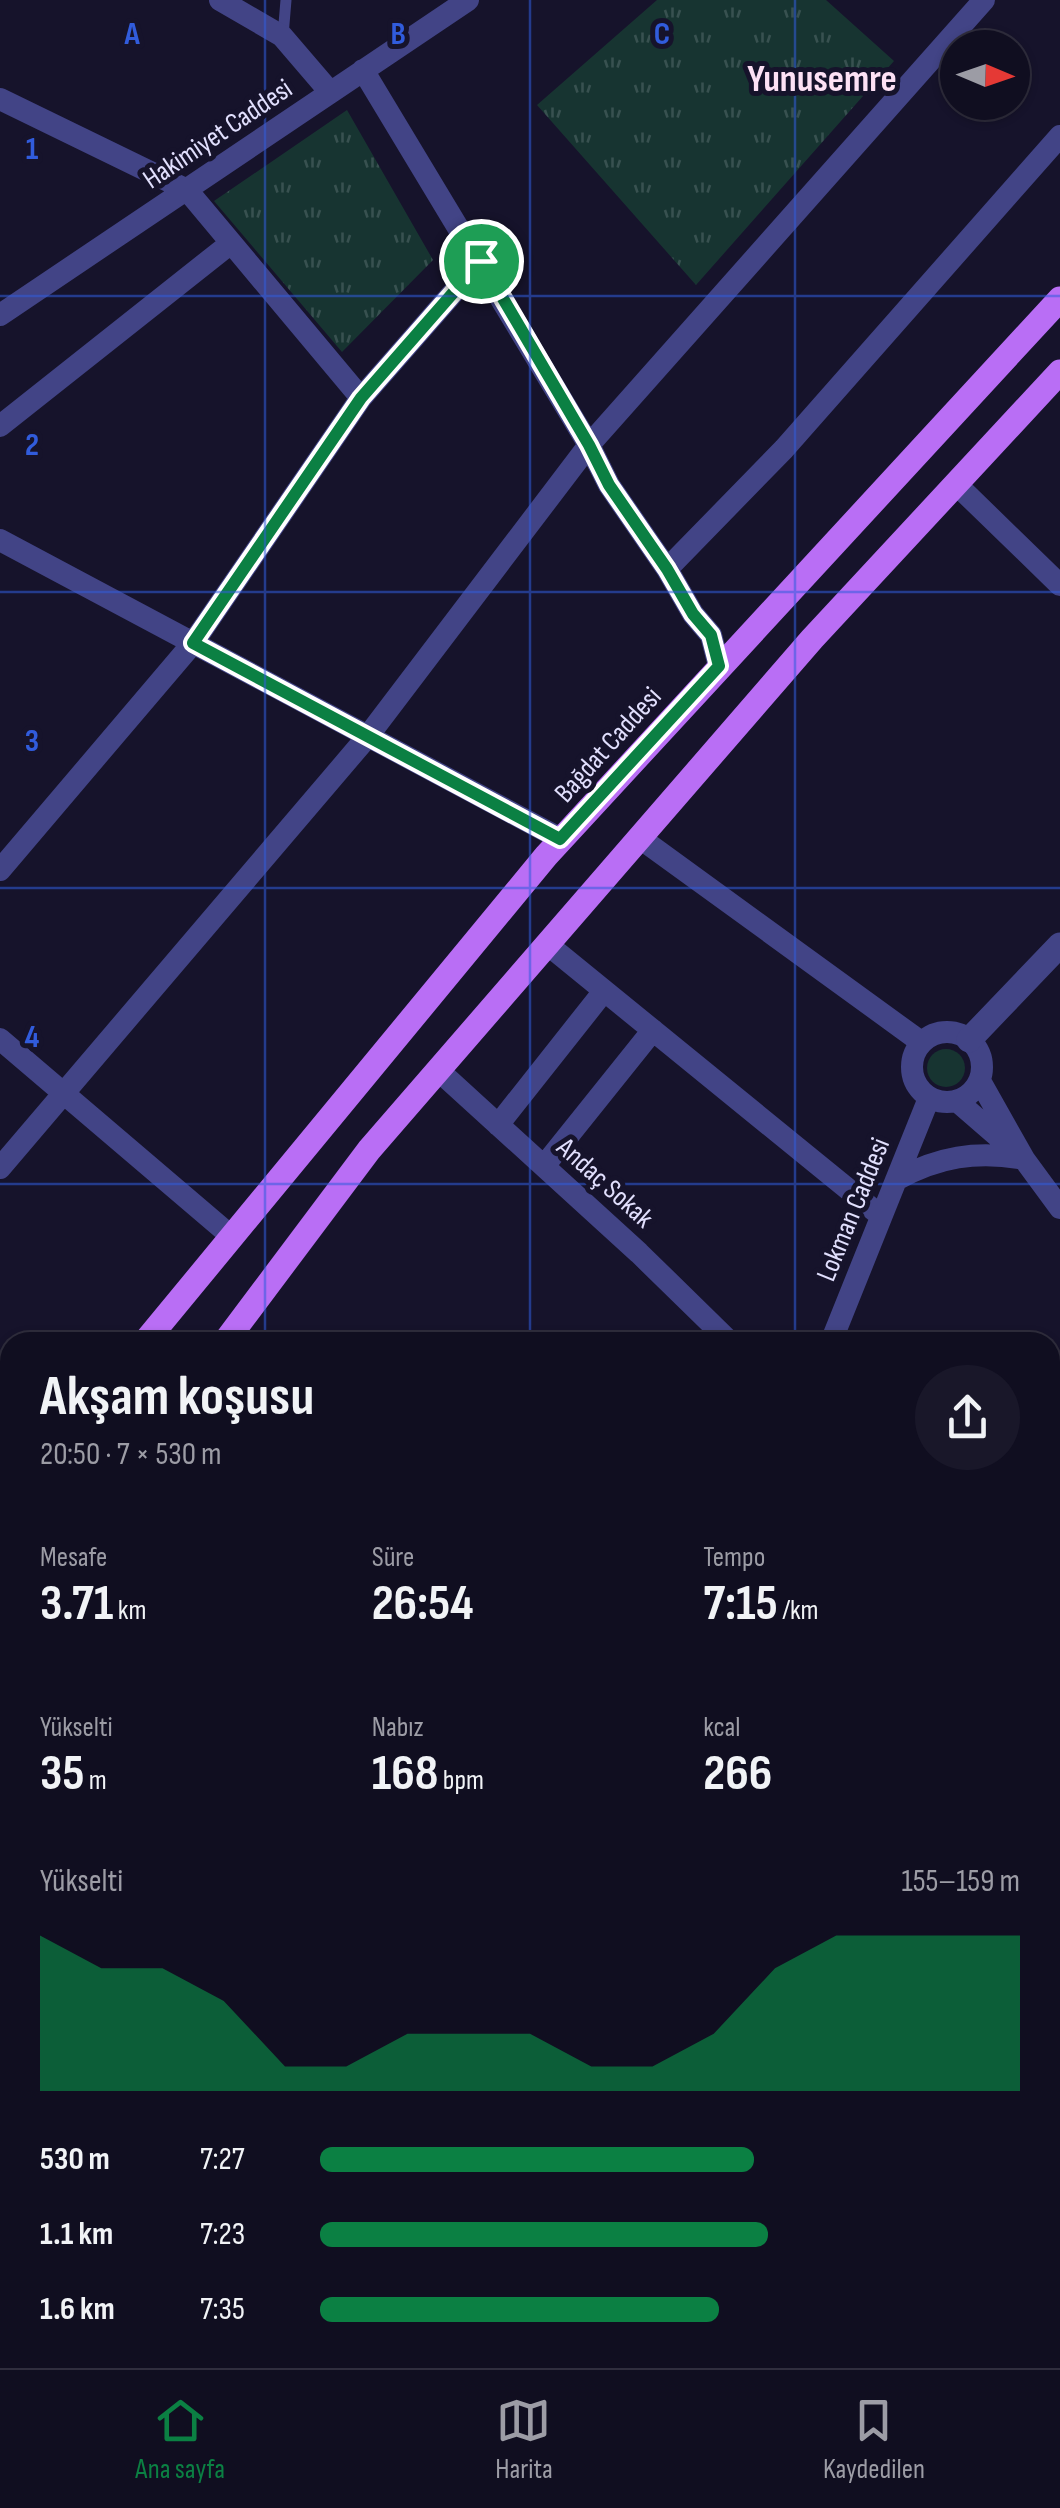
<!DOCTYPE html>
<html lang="tr">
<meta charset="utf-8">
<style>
:root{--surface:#100e20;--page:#191729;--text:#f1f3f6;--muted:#9c9ca5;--line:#302e3e;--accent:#0b8043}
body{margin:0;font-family:"Sofia Sans Condensed",sans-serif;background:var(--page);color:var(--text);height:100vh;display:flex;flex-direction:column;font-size:38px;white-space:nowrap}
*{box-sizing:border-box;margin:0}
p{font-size:32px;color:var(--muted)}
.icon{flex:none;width:55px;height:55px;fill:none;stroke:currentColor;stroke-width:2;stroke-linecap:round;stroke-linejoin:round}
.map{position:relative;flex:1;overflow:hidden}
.sheet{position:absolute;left:0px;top:1332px;width:1060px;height:1038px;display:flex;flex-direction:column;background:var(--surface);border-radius:30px 30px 0 0;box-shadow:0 2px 8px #0004,0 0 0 2px var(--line)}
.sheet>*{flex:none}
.needle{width:65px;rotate:92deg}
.buttons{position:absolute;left:940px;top:30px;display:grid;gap:20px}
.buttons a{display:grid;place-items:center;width:90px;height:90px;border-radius:50%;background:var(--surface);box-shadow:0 2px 8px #0004,0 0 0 2px var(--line);font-size:50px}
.pin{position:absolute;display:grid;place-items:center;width:85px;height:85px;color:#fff;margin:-42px;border:5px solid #fff;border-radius:50%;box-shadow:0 2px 10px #0007}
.round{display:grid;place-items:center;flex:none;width:105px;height:105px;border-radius:52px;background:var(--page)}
.head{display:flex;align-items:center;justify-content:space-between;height:170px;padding:0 40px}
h1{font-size:55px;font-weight:700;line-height:75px}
.stats{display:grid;grid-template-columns:repeat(3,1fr);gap:15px;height:170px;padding:10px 40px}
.stats div{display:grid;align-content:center}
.stats b{font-size:50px;font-weight:700}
.stats small{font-size:28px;font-weight:400}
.stats p{font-size:28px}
.chart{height:280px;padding:20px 40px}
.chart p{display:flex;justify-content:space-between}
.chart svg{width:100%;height:180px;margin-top:10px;fill:var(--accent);opacity:.7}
ul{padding:0 40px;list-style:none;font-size:32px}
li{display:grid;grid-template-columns:160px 120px 1fr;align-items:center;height:75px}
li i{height:25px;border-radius:12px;background:var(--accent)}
.tabs{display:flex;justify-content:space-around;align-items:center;height:140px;border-top:2px solid var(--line);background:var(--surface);font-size:28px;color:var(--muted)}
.tabs a{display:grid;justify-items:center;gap:5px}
.tabs .on{color:var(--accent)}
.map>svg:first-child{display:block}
</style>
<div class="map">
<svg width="1060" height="2368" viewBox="0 0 1060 2368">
<defs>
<pattern id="park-tufts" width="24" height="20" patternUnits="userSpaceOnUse" patternTransform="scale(2.5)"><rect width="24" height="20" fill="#173431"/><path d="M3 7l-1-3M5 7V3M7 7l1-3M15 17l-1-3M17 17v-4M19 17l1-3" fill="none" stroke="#385150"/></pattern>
</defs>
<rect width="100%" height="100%" fill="#16132b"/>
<!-- grass -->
<path fill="#173431" d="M927 1068a19 19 0 1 1 38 0a19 19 0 1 1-38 0Z"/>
<!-- park -->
<path fill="url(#park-tufts)" d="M657,0h169l68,61 -198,224 -159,-180z
M347,110l86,150 -91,92 -128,-151z
M0,1862l10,10v158l-10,-17z
M225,2360h99l4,8h-99z"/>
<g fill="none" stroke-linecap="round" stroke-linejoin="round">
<!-- service -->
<path stroke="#424486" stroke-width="11" d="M283,36l3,-36"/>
<!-- minor -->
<path stroke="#424486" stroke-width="22" d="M220,0l62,36 48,56
M0,99l187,91 174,208
M0,315l468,-315
M0,426l231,-183
M956,484l104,101
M0,540l561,299
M667,569l117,-120 276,-313
M719,666l-8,-31 -18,-21 -26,-45 -58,-84 -20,-40 395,-445
M640,838l281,204
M0,870l193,-227 168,-245 120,-137
M547,944l334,272
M912 1067a35 35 0 1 1 70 0a35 35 0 1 1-70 0Z
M0,1039l231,197
M438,1070l201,183 91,89
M980,1081l44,78 36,49
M958,1102l52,45
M498,1125l106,-134
M544,1166l109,-136
M0,1168l368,-432 221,-291 -226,-375
M896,1180c41,-23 81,-30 128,-21
M831,1342l98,-244
M1050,1560l10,-5
M1050,1626l10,-5
M1050,1929l10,-5
M1050,2012l10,-5
M0,2073l10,15
M1050,2083l10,18
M176,2360l4,8
M909,2360l5,8
M44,2368l5,-8
M595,2368l15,-8
M762,2368l16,-8"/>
<!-- tertiary -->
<path stroke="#424486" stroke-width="25" d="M969,1040l91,-95
M0,1693l10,14
M0,1802l10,13
M349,2360l5,8
M394,2360l4,8"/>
<!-- primary -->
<path stroke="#b96ef5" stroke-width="25" d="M145,1342l401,-486 514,-557
M225,1342l144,-192 443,-511 248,-267
M0,1536l10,-14
M0,1665l10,-14
M0,1833l10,4"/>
</g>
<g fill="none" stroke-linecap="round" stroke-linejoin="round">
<!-- route casing -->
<g stroke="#fff" stroke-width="20">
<path id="route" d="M481,261l108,184 20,40 58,84 26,45 18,21 8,31 -159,173 -367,-196 168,-245z"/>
</g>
<!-- route -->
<use href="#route" stroke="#0b8043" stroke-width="12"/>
</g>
<!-- grid -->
<path fill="none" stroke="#315cdc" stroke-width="2.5" stroke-opacity="0.55" d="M265,0v1342M530,0v1342M795,0v1342M0,296h1060M0,592h1060M0,888h1060M0,1184h1060M0,1480h10M1050,1480h10M0,1776h10M1050,1776h10M0,2072h10M1050,2072h10M265,2360v8M530,2360v8M795,2360v8"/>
<g text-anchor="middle" stroke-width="10" stroke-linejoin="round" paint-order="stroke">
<!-- street labels -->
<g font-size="28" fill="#e1dffd" stroke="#16132b">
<text transform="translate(217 133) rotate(-34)" y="10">Hakimiyet Caddesi</text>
<text transform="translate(607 744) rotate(-48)" y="10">Bağdat Caddesi</text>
<text transform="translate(606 1182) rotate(42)" y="10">Andaç Sokak</text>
<text transform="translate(852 1209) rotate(-68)" y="10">Lokman Caddesi</text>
</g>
<!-- district labels -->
<g font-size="38" font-weight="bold" fill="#fde1f5" stroke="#16132b">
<text x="822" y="91">Yunusemre</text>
</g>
</g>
<g font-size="32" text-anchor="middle" font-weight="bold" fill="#315cdc" stroke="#16132b" stroke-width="10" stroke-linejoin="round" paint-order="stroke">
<text x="132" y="44">A</text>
<text x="398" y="44">B</text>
<text x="662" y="44">C</text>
<text x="32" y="159">1</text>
<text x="32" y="455">2</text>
<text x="32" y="751">3</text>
<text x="32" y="1047">4</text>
</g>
</svg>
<div class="buttons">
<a><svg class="needle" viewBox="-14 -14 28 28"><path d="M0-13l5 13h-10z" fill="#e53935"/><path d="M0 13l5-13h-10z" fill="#9c9ca5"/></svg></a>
</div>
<div class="pin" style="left:481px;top:261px;background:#1e9e55"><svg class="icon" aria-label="arrive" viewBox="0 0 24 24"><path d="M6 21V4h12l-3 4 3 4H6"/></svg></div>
<section class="sheet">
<div class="head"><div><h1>Akşam koşusu</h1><p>20:50 · 7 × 530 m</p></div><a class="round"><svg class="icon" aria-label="share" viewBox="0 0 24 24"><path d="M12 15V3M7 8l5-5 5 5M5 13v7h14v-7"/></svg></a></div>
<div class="stats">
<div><p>Mesafe</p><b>3.71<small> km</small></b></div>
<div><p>Süre</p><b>26:54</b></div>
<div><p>Tempo</p><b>7:15<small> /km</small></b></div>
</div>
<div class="stats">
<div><p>Yükselti</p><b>35<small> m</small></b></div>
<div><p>Nabız</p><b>168<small> bpm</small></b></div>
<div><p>kcal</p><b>266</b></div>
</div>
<div class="chart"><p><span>Yükselti</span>155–159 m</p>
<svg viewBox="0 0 160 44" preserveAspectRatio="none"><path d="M0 44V6L10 14L20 14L30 22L40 38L50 38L60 30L70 30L80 30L90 38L100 38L110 30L120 14L130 6L140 6L150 6L160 6V44z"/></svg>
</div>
<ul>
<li><b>530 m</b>7:27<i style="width:62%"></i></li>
<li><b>1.1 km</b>7:23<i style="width:64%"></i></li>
<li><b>1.6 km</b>7:35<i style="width:57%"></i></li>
</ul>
</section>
</div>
<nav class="tabs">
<a class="on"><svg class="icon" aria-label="home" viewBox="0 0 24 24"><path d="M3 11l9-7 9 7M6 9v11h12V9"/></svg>Ana sayfa</a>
<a><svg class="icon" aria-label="map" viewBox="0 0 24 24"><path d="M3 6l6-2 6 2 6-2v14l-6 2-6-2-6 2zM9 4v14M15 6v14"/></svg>Harita</a>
<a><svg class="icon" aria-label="saved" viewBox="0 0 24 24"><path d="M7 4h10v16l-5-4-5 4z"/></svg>Kaydedilen</a>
</nav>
